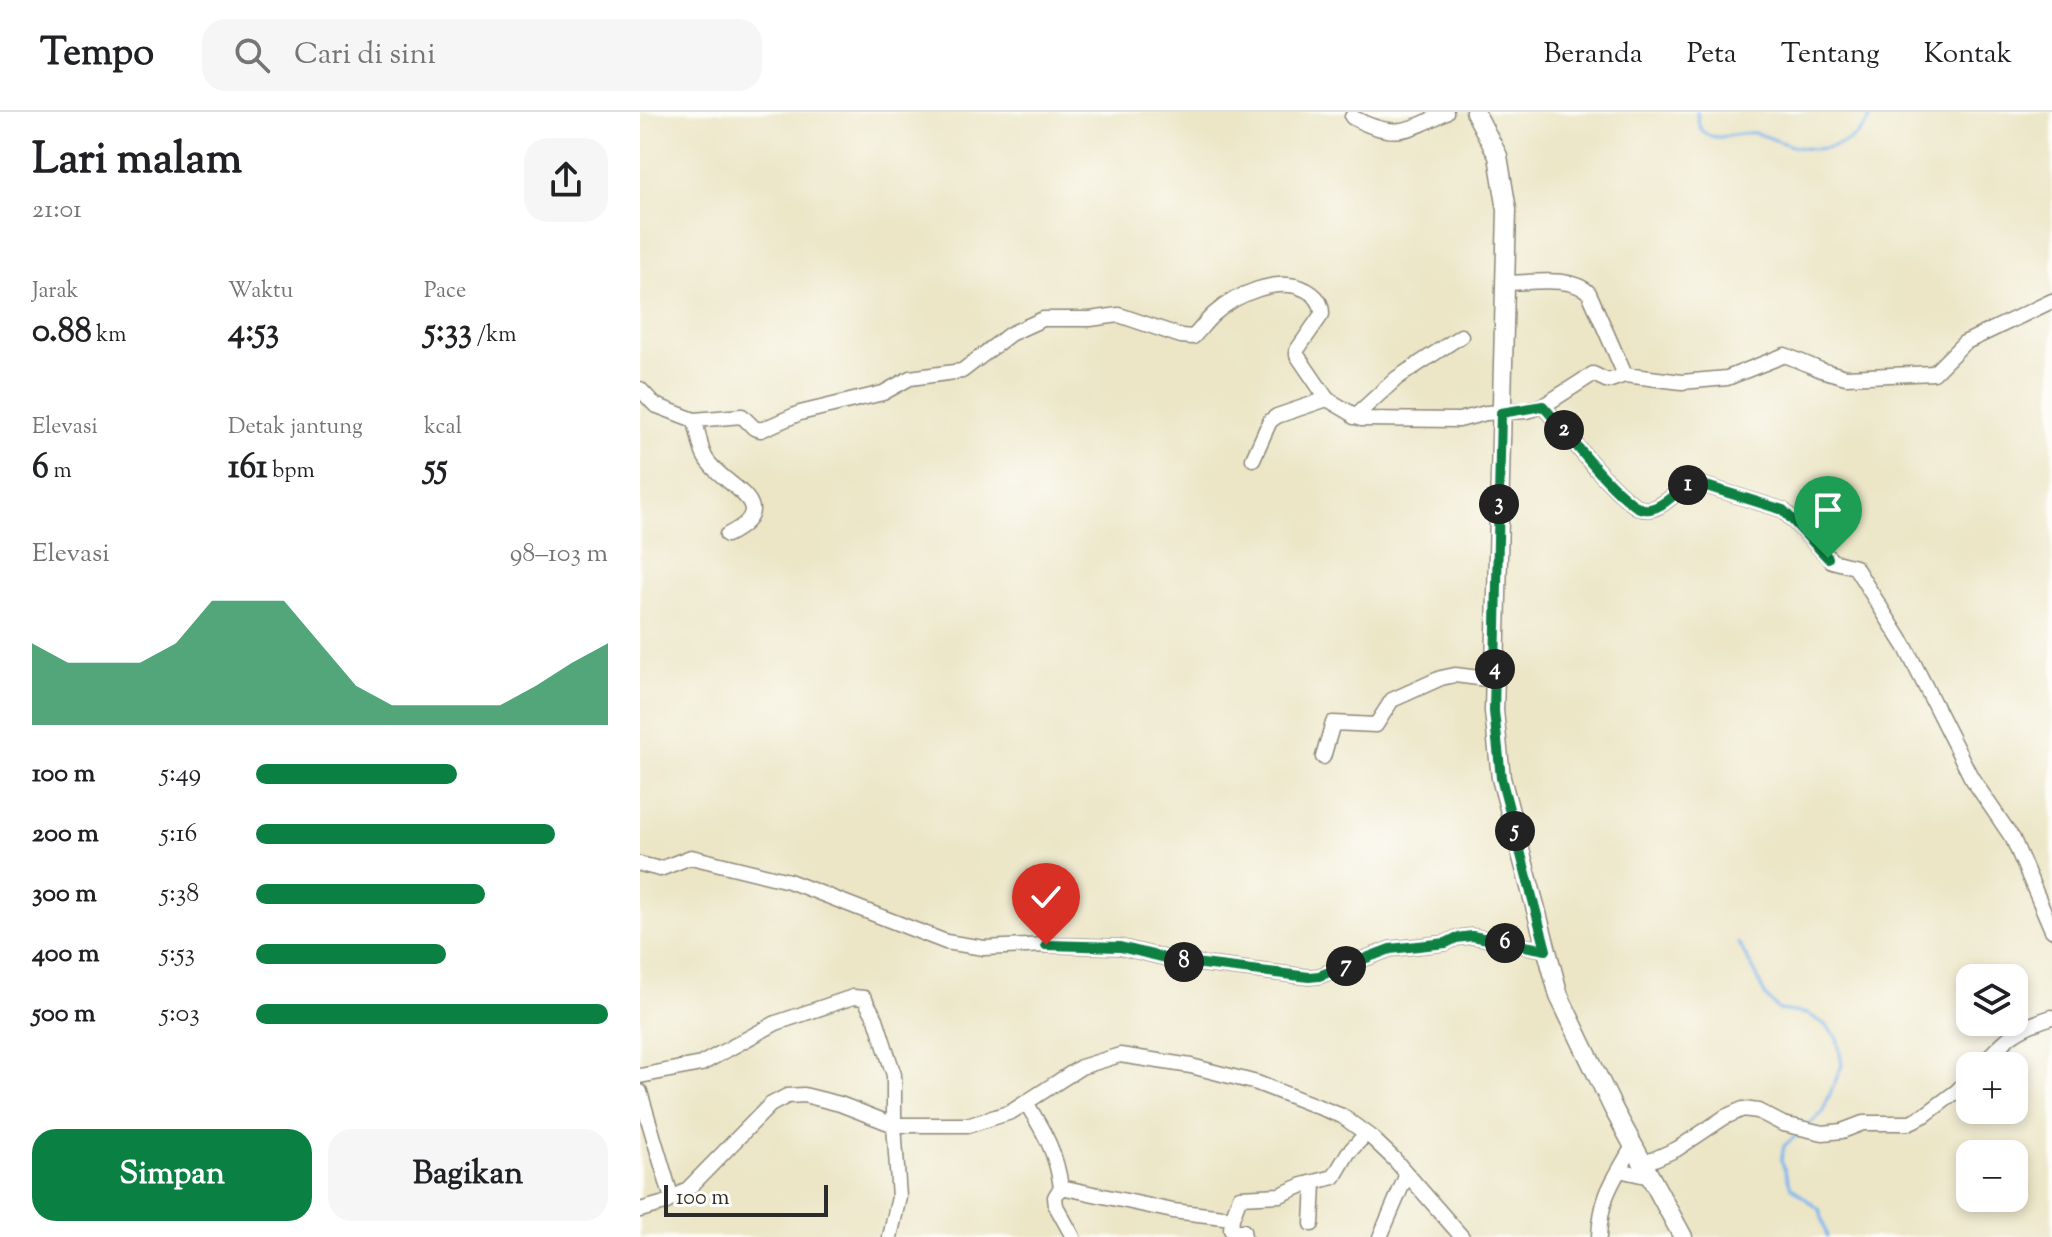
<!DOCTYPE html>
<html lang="id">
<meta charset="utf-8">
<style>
:root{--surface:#fff;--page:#f6f6f6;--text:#202124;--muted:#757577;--line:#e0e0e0;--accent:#0b8043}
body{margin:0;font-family:"Sorts Mill Goudy",serif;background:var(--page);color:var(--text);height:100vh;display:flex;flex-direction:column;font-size:30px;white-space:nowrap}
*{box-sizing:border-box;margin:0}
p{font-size:26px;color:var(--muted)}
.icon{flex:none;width:44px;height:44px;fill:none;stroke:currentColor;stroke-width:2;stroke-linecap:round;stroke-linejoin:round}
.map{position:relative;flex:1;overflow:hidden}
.details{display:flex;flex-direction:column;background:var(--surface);width:640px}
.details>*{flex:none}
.fabs{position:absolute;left:1316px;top:852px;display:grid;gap:16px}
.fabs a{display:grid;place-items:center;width:72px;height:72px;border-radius:16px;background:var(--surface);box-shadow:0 4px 12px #0003;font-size:40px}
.scale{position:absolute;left:24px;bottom:20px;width:164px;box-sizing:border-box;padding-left:8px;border:4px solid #2b2b2b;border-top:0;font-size:22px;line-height:28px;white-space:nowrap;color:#2b2b2b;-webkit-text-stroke:6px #fdfcf7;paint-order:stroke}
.pin{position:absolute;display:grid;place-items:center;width:68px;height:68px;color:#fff;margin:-82px -34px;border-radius:50% 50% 50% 0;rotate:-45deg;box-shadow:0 0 8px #0007}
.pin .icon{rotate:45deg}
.km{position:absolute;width:40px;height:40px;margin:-20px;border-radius:50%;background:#222;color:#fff;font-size:22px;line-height:40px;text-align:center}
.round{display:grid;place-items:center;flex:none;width:84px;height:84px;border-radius:24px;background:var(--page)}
.head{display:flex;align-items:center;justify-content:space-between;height:136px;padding:0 32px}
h1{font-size:44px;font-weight:700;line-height:60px}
.stats{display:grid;grid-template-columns:repeat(3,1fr);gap:12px;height:136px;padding:8px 32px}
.stats div{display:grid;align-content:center}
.stats b{font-size:34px;font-weight:700}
.stats small{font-size:22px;font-weight:400}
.stats p{font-size:22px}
.chart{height:224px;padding:16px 32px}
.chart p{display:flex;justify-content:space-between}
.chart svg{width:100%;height:144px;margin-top:8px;fill:var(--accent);opacity:.7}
.cta{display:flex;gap:16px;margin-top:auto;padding:16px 32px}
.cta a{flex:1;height:92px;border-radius:24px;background:var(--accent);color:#fff;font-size:32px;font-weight:700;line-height:92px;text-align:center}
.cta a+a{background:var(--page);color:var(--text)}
ul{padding:0 32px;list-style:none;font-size:26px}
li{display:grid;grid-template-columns:128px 96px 1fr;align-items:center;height:60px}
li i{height:20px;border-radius:10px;background:var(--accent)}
header{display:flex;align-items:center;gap:48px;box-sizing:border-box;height:112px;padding:0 40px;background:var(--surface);border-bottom:2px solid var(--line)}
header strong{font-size:38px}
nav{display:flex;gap:44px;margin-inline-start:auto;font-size:28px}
.search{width:560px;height:72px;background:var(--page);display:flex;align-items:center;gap:20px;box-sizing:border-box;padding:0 28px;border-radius:24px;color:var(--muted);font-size:30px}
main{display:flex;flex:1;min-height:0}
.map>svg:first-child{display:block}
</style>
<header>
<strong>Tempo</strong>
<div class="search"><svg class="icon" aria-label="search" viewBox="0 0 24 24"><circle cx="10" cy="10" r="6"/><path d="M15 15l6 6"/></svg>Cari di sini</div>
<nav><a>Beranda</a><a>Peta</a><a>Tentang</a><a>Kontak</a></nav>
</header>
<main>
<section class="details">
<div class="head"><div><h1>Lari malam</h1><p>21:01</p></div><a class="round"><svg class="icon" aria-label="share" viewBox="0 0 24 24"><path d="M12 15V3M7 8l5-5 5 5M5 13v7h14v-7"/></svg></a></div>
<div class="stats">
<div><p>Jarak</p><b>0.88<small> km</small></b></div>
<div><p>Waktu</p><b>4:53</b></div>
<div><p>Pace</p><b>5:33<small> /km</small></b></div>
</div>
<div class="stats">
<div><p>Elevasi</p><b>6<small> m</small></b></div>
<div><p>Detak jantung</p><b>161<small> bpm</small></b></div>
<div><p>kcal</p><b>55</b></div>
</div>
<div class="chart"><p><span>Elevasi</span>98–103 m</p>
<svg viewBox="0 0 160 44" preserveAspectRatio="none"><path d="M0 44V19L10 25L20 25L30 25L40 19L50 6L60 6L70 6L80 19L90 32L100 38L110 38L120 38L130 38L140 32L150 25L160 19V44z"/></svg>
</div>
<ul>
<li><b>100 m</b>5:49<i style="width:57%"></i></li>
<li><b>200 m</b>5:16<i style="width:85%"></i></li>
<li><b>300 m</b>5:38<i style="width:65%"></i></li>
<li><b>400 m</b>5:53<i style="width:54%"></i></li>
<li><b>500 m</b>5:03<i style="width:100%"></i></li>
</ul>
<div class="cta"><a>Simpan</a><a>Bagikan</a></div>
</section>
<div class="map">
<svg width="1412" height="1125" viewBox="0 0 1412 1125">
<rect width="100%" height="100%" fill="#fdfcf7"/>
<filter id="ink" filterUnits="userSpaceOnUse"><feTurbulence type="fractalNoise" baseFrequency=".0125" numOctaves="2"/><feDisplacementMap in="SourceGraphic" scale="16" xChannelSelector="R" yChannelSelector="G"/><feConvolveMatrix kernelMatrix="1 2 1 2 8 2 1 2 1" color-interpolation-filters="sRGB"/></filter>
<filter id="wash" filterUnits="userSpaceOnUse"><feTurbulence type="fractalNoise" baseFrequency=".006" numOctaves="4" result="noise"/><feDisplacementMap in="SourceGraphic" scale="32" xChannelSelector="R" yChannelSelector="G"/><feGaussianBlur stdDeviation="1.8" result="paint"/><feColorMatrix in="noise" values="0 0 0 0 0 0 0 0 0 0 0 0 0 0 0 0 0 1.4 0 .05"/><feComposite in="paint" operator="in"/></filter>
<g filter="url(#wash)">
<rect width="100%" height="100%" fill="#ece6c7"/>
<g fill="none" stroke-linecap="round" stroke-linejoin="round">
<!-- stream -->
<path stroke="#7fb6ee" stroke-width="3" d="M1057,0c1,8 1,17 9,22 14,8 33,-3 48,-1 15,3 28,11 42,14 30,6 66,-4 76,-35
M1098,831l17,29 11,25 13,13 29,4 16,10 13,13 5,28 -20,48 -14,12
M1159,1021l-15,13 -3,14 10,27 29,23 7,27"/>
</g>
</g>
<g filter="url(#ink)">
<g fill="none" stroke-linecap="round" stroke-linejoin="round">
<!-- minor casing -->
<g stroke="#8c8879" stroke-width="17">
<path id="minor" d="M712,5c40,22 56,15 94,-5
M866,171c24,0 65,-8 83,10l36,82
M0,277l15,16 39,15c5,11 5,26 11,37 15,29 83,47 22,78
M903,294c25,28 61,77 90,98 5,4 11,6 17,5 19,-3 31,-28 50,-25l83,26 49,51 23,6 51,81 65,129 42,62 39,91
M714,305l43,-39 64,-42
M54,308l48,-4 12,12 7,2 39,-17 83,-20 27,-15 52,-7 48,-37 33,-15h47l29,-4 62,21 12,1c7,-7 13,-16 21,-23 21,-19 65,-39 92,-24 10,5 16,13 16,24l-25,36v5l30,44 34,20 98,1 27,-7 40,-2 17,-5 50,-32 15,7 17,-6 57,7 45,-4 58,-23 36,15 25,7 88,-4 30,-30 88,-42
M613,347l17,-38 7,-5 50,-17
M683,645l10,-34 43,2 16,-25 49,-22 14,-3 40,5
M0,752l20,5 31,-12 98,24 157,61 38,6 62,-3 74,2 58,14 131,16 10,-1 71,-27 56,-6 10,-5 16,-2 74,14
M1340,954c28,-29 32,-36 72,-49
M0,964l61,-12 75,-41 77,-26 11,1 12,21 18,56v50l5,72 -9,40
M0,980l32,107
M387,992c18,30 29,48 34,83l112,24 59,7 -1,12 12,1 1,6
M1003,1052l34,-15 48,-32 18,-8 15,2 25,13 40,9 19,-2 21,-8h45l17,-8 32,-24 13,-14
M979,1058l31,7
M421,1075l-6,10 1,9 17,31
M0,1098l25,-7 22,-13 83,-85 17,-9 17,-1 36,9 54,21h76l41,-13 70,-45 39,-12 71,11 66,17 85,33 30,22 22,21 68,78
M592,1106l8,-21 40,-2 23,-10 31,-8 14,-24 18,-19
M672,1112l2,-40
M740,1125l27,-63
M959,1125c2,-43 14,-55 34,-91"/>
</g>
<!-- major casing -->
<g stroke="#8c8879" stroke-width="21">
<path id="major" d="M835,0l23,44 9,54 -13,501 7,67 58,218 55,114 69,127"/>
</g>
<!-- minor -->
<use href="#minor" stroke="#fff" stroke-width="14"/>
<!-- major -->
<use href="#major" stroke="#fff" stroke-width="18"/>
</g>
</g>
<g fill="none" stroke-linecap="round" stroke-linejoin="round" filter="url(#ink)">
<!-- route casing -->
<g stroke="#fff" stroke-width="16">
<path id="route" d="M406,833l74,2 58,14 131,16 10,-1 71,-27 56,-6 10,-5 16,-2 74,14 -45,-172 -7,-67 7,-298 42,-7c25,28 61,77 90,98 5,4 11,6 17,5 19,-3 31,-28 50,-25l83,26 45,48"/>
</g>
<!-- route -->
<use href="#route" stroke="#0b8043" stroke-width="10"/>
</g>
</svg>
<div class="fabs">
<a><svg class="icon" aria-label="layers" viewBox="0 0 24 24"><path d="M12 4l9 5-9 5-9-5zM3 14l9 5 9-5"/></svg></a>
<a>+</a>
<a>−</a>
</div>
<div class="scale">100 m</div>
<div class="pin" style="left:1188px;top:446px;background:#1e9e55"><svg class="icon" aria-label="arrive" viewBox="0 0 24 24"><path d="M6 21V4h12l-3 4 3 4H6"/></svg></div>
<div class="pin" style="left:406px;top:833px;background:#d93025"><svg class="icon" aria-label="check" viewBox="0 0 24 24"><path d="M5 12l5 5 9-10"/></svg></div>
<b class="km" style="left:1048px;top:373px">1</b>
<b class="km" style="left:924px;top:318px">2</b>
<b class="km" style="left:859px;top:392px">3</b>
<b class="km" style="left:855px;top:557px">4</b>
<b class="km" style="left:875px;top:719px">5</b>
<b class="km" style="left:865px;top:831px">6</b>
<b class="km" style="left:706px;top:854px">7</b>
<b class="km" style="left:544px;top:850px">8</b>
</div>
</main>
